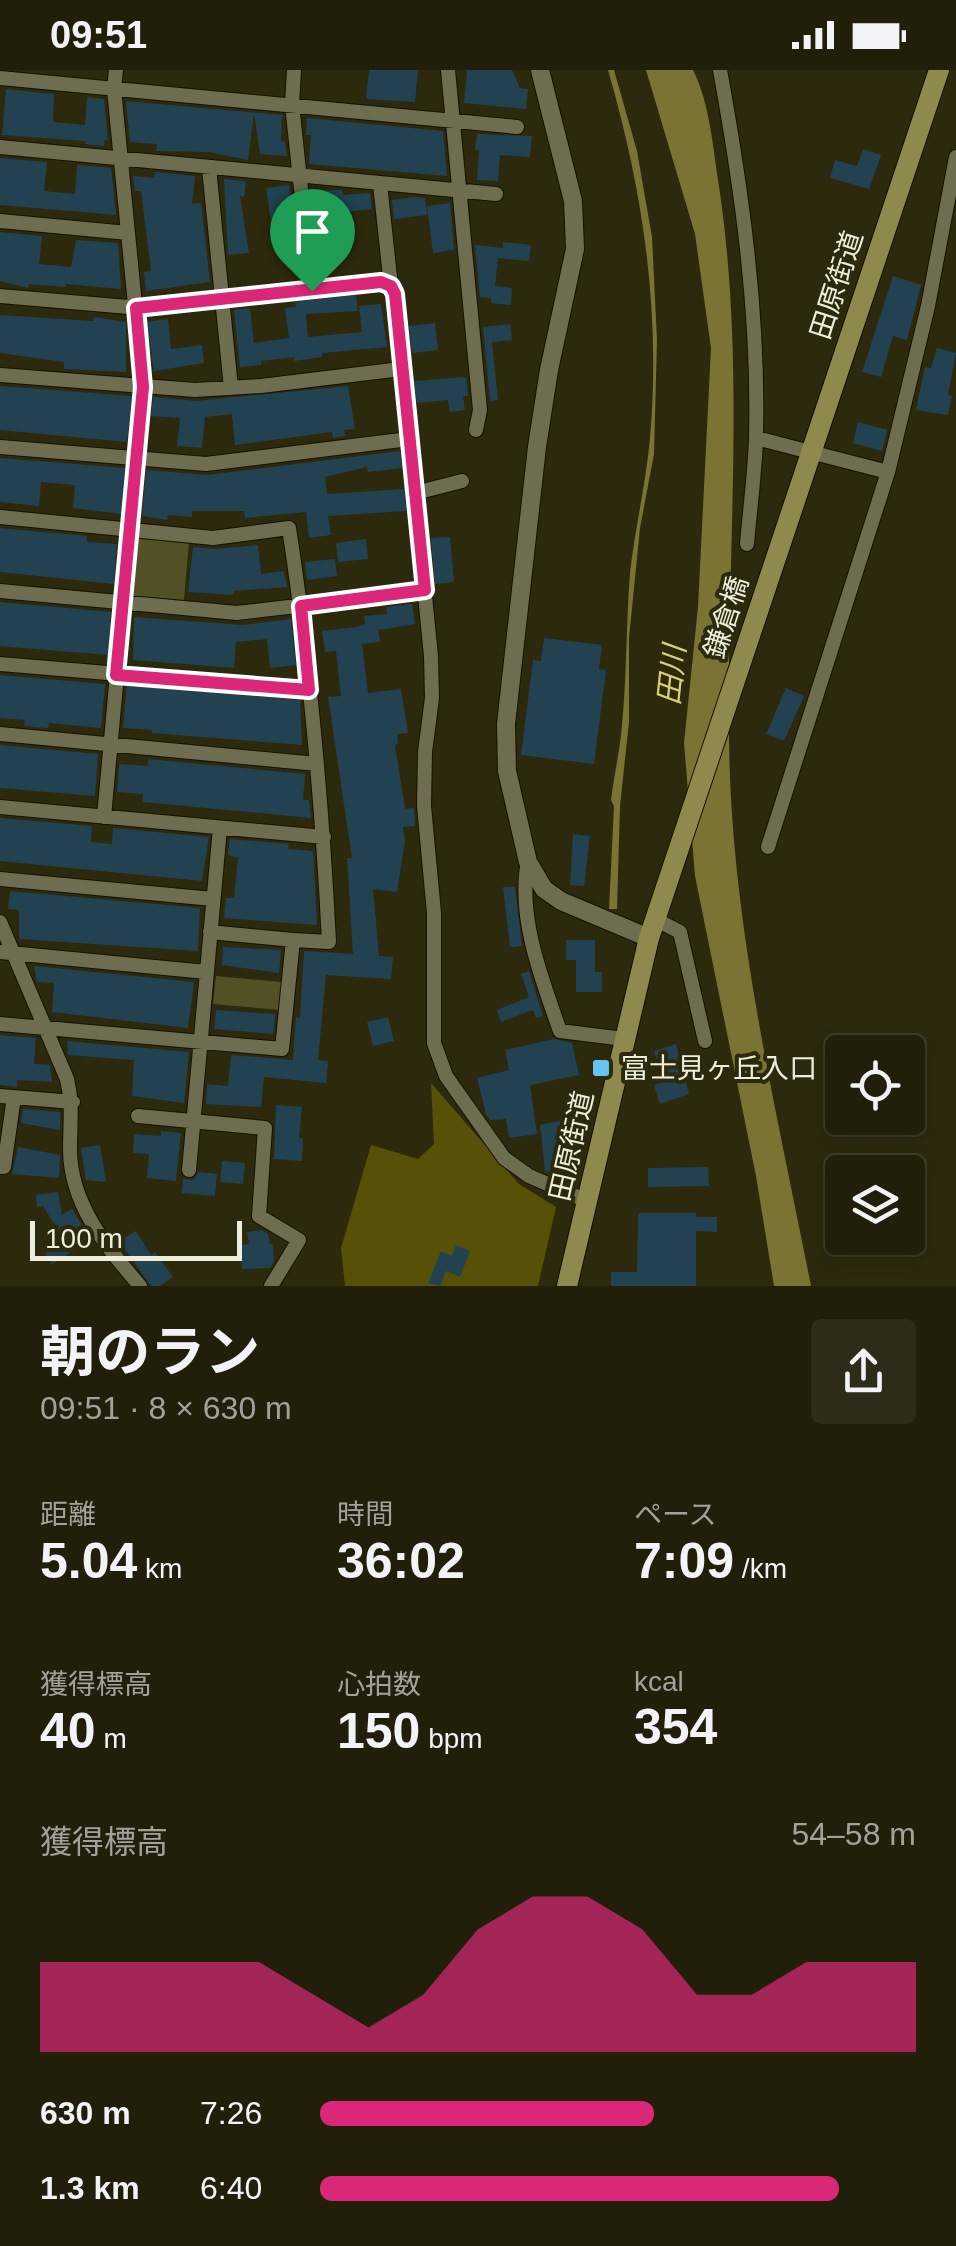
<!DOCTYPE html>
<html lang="ja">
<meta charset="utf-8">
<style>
:root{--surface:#211f0a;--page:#2d2c18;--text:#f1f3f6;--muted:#a2a29c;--line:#3e3d2b;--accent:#db2777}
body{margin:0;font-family:Arial,"Noto Sans JP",sans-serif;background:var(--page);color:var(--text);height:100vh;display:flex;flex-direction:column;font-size:38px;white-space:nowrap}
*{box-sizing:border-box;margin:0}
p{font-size:32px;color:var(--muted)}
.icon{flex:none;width:55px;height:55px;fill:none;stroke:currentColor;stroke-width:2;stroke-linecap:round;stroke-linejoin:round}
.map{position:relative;height:1216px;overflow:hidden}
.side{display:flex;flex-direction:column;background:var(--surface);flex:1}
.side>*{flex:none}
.controls{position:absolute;left:825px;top:965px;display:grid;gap:20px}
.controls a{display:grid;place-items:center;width:100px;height:100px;border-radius:10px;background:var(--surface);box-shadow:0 5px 15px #0003,0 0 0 2px var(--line);font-size:50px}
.scale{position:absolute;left:30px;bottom:25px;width:212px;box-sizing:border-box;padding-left:10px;border:5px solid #eed;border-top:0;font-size:28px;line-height:35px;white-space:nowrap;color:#eed;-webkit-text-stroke:8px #2c290d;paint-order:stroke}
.pin{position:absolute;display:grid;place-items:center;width:85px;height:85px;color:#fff;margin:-102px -42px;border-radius:50% 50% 50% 0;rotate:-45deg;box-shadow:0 0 10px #0007}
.pin .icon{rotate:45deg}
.round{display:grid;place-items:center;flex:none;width:105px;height:105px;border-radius:10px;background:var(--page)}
.headline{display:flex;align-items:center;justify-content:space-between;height:170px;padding:0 40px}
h1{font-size:55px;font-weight:700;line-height:75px}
.metrics{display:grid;grid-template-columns:repeat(3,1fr);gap:15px;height:170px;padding:10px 40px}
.metrics div{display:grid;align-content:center}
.metrics b{font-size:50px;font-weight:700}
.metrics small{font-size:28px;font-weight:400}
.metrics p{font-size:28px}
.chart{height:280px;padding:20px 40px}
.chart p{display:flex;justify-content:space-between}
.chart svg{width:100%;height:180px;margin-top:10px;fill:var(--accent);opacity:.7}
ul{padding:0 40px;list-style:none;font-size:32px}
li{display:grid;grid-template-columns:160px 120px 1fr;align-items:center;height:75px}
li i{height:25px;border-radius:12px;background:var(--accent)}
.status{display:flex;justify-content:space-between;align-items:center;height:70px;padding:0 50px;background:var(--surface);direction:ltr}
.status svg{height:28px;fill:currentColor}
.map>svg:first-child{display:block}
</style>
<div class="status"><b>09:51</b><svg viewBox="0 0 49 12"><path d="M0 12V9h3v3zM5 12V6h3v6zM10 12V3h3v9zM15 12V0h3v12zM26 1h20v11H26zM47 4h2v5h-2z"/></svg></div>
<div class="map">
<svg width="956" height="1216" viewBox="0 0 956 1216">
<rect width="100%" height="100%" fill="#2c290d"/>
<!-- green -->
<path fill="#535025" d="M138,467l51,4 -5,59 -51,-4z
M216,906l66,6 -2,28 -67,-6z"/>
<!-- forest -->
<path fill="#565107" d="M431,1013l88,101 37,23 -18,79h-193l-4,-38 30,-103 47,14 16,-15z"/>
<!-- water -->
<path fill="#797433" d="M608,0h6l23,81 15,86 5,103 -3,114 -14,74 -11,110v84l-9,84 -3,103h-8l5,-103 -3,-6c3,-25 9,-50 11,-75 5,-51 4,-102 8,-152 5,-45 16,-90 20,-135 11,-127 -7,-247 -42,-368z
M646,0h47c16,31 20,76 25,110 31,198 5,399 12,598 7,171 48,340 81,508h-37l-18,-110 -61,-300 -11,-133 14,-136 13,-259 -16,-114z"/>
<!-- building -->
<path fill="#234251" d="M369,0h49l-3,32 -49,-3z
M467,0h45l8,18 8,1 -2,20 -62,-6z
M6,19l48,5 -1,28 32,3 2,-28 17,2 4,41h-3l-1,6 -19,-2v-3l-83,-6z
M126,31l156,14 -1,26 4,1 2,14 -27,-2 -6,-41 -6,47 -39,-8 -53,-1 1,-7 -27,-2z
M307,48l136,13 4,45 -138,-12 2,-29h-5z
M477,64l55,2 -2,21 -30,-2 -2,26 -21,-1 2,-30h-4z
M863,79l18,6 -12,34 -39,-11 5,-18 22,6z
M0,88l47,4 -3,29 31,3 2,-29 34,3 5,47 -116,-10z
M155,102l40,4 -3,28 9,-1 9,79 -64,9 -2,-19 7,-1 -10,-80h-6l-2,-15 21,2z
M224,109l22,2 -2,16 -4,-1 9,57 -21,2z
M289,115l5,39 -22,4 -6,-40z
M318,120h24l1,5 27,-2 2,16 -28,3 3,19 -21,3z
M415,127l10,1 2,17 -33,4 -2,-19z
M450,133l4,47 -21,3 -6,-47z
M0,162l42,4 -3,28 32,3 5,-27 42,3 3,46 -55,-5v3l-37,-3 -1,4 -28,-7z
M503,172l28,3 -2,16 -31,-3 -3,28 17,2 -1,17 -20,-2v-5l-11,-1 -5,-52 28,3z
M893,206l28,9 -14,55 -14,-4 -12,41 -19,-5z
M825,215l19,7 -11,29 -19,-7z
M356,225l2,16 -52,3 2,23 54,-5 -3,-26 22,-2 6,43 -65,6v4l-28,4v-4l-33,4v4l-21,2 -6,-57 16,-2 4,35 35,-5 -4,-30 11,-1 -1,-5z
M0,245l93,6 1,-4 32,5v50l-62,-3v-7l-64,-9z
M168,249l3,30 31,-4 2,18 -50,8 -7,-49z
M435,253l3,27 -26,3 -3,-27z
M510,254l2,16 -20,2 6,58 -8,1 -7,-74z
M937,278l19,5 -8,42 4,1 -4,19 -32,-5 9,-43 6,1z
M466,307l2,19h-5l2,14 -15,2 -2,-12 -31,3 -3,-22z
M0,316l132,10 -5,46 -127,-12z
M348,316l7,43 -11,1 1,6 -12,2 -1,-6 -97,13 -3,-31 -27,3 -3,31 -25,-2 3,-28 -29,-2 2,-19 43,4z
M858,352l29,8 -5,21 -29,-8z
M400,381l2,17 -34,4 -1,-5 -42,10 2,17 77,-5 2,22 -78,5 3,19 -22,3 -3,-26 -61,6 -1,-7h-52v6l-24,-2 -1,5 -25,-4 4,-46 61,5z
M0,388l125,10 -4,46 -48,-6 2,-23 -34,-3 -2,24 -39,-4z
M0,458l87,8v6l30,2 -3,40 -114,-12z
M450,467l4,45 -19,2 -4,-46z
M366,469l2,20 -30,3 -2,-19z
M258,475l3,29 23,-3 3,16 -53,4v4l-46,-3 5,-45 21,2z
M335,489l2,17 -30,4 -2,-18z
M0,532l111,10 -3,43 -108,-9z
M412,534l3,20 -37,6 2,12 -18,2 6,49 33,-4 7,44 -11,1 1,10 -3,1 10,64 9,-1 1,18 -12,1 2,14 -8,51 -24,-3 6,67 14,1 -2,22 -65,-4 -8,85 10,1 -2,22 -62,-6 -3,30 -55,-3 1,-20 21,2 3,-31 62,5 3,-43 4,1 4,-67 49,3 -6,-96h5l-24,-161 13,-1 -5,-45 -11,1 -3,-21 34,-4 9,-3 -1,-8 23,-2 -1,-7z
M134,547l109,8 48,-6 5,46 -26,3 -3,-29 -31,3 -2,26 -101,-8z
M544,568l58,7 -3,24 7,1 -12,94 -73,-9 12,-95 8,1z
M0,605l105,9 -4,44 -52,-5 -1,5 -24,-2 1,-6 -25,-2z
M127,615l173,15 2,45 -150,-12v-3l-29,-2z
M786,618l18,8 -20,45 -18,-7z
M0,675l98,9 -3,42 -95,-8z
M148,689l157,15 -2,26h6l2,18 -168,-16v-8l-26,-2 2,-28 29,2z
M0,748l92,8 -1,16 21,2 1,-16 96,9 -7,44 -202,-20z
M573,764l17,2 -6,50 -14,-1z
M230,769l59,5 -1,5 25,2 4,74 -93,-7 2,-20h8l4,-40 -10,-3z
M503,817h12l7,59 -12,1z
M10,821l190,17 -2,43 -179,-12v-29l-11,-1z
M566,870h29v32h7v20h-26v-32h-10z
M223,877l58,3 -2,23 -57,-8z
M34,896l160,16 -6,46 -136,-16 2,-29 -17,-1z
M529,901l14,45 -7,2 -3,-8 -32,12 -4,-12 32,-13 -8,-23z
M216,940l59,4 -2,20 -59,-5z
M388,947l6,24 -21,5 -6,-24z
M0,965l36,3 -2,26 16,1 2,17 -35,-2v7l-17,-2z
M554,969l18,4 7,32 -49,10 7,49 -28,4 -3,-19 -16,1 -4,-6 -9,-36 32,-8 -4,-20z
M67,971l122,11 -5,51 -52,-7 2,-36 -66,-5z
M676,974l13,50 -29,10 -6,-19 10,-3 -10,-31z
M276,1035l26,2 -3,31h4l-1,23 -28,-2z
M23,1039l37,3v18l-39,-7z
M564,1050l3,16h-4v43l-18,-8 -5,-46z
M161,1061l20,2 -5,48 -29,-3 2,-24 -16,-1 1,-19 27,2z
M100,1075l6,37 -20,-2 -5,-32z
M18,1077l42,8 -1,23 -47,-4z
M222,1091l23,2 -2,21 -23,-2z
M708,1097l1,19 -61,1v-19z
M199,1102l18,2 -2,22 -33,-3 1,-14 10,1z
M58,1122l4,23 10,-6 19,31 -39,24 -7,-10 19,-14 -21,-34 -6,1 -1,-12z
M638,1143h58v4h21v15l-21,-1v55h-85v-14h26z
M262,1160l6,4 2,10h3l1,17 -4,7 -28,1 -1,-24 8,-1 -2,-12z
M136,1161l15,24 4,-3 18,25 -13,9h-9l-32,-45z
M456,1175l14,6 -10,26 -14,-6 -6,15 -12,-3 13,-32 11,5z"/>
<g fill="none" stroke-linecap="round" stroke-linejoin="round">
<!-- street casing -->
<g stroke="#141200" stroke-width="16">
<path id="street" d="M294,0l-2,35 20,186
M448,0l32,340 -4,20
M720,0c22,121 39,243 36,367 -1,35 -6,71 -9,107
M0,8l517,49
M0,77l496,47
M209,98l22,220
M380,114l11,102
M0,151l128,12
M0,226l140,12 241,-26 10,4 4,8 36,362 1,42 -7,54 -1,54 10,107v130l12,33 58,82 25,18 58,25
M0,305l195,15 66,-4 140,-17
M756,368l132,34
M0,377l206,17 203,-25
M415,423l47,-12
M0,447l213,21 76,-10c21,137 33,275 40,414l-36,-2 -11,109 -282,-25
M0,521l237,22 188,-22
M0,594l309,26
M0,664l317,30
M0,737l324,30
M104,747l39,-430 -29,-298 2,-19
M768,777l120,-375 40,-166 28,-149
M528,792c-11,54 14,118 32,169l64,8
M0,809l213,20
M655,849l25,13 25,109
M0,852l67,157c6,25 3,45 3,70 0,55 36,97 70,137
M210,862l83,8
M0,882l206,20
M0,1026l73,6
M138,1046l127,12 -6,88 40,24 -28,46
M0,1097h4l10,-70
M189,1100l31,-342"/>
</g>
<!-- secondary casing -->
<g stroke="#141200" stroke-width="20">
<path id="secondary" d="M540,0l33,131 2,48 -26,121 -12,77 -31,277 1,47 21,91 16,27 17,12 88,37"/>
</g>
<!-- primary casing -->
<g stroke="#141200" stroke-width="22">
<path id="primary" d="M567,1216l82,-348 290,-868"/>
</g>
<!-- street -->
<use href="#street" stroke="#6f6d4f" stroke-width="14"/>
<!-- secondary -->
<use href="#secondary" stroke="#6f6d4f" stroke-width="18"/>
<!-- primary -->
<use href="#primary" stroke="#8e8a4d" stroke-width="20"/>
</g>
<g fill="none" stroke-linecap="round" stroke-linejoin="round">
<!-- route casing -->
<g stroke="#fff" stroke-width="20">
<path id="route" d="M381,212l10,4 4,8 30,296 -124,16 8,84 -193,-15 27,-288 -7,-79z"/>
</g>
<!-- route -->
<use href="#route" stroke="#db2777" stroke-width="12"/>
</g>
<!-- markers -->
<rect fill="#67c4f0" stroke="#2c290d" stroke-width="4" x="591" y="988" width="20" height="20" rx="5"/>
<g text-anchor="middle" stroke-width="8" stroke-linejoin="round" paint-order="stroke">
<!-- street labels -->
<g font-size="28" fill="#eed" stroke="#2c290d">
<text transform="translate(836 215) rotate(-72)" y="10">田原街道</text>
<text transform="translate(726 547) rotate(-72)" y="10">鎌倉橋</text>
<text transform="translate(571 1076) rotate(-77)" y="10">田原街道</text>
</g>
<!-- poi labels -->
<g font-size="28" fill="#eed" stroke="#2c290d" text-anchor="start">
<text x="621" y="1008">富士見ヶ丘入口</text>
</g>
<!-- water labels -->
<g font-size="30" font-style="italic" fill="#d8d173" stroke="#2c290d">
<text transform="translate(672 605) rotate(-84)" y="10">田川</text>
</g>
</g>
</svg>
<div class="controls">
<a><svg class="icon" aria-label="locate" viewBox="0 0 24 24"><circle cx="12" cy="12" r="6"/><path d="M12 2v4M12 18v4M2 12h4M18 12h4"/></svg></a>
<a><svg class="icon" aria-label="layers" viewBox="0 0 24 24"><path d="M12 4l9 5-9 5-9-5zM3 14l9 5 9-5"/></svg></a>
</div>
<div class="scale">100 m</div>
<div class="pin" style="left:312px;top:221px;background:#1e9e55"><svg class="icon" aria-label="arrive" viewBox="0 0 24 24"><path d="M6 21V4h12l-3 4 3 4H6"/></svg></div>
</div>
<section class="side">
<div class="headline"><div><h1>朝のラン</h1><p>09:51 · 8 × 630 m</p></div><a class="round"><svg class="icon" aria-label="share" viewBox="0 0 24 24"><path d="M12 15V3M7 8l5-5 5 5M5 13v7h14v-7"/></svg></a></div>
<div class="metrics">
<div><p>距離</p><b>5.04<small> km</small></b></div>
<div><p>時間</p><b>36:02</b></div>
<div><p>ペース</p><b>7:09<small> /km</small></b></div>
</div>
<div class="metrics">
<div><p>獲得標高</p><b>40<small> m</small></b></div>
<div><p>心拍数</p><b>150<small> bpm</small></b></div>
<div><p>kcal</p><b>354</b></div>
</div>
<div class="chart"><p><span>獲得標高</span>54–58 m</p>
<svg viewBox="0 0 160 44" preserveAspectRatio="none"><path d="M0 44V22L10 22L20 22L30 22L40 22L50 30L60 38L70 30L80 14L90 6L100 6L110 14L120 30L130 30L140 22L150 22L160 22V44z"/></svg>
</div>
<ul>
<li><b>630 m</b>7:26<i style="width:56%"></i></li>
<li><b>1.3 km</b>6:40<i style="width:87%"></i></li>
</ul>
</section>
